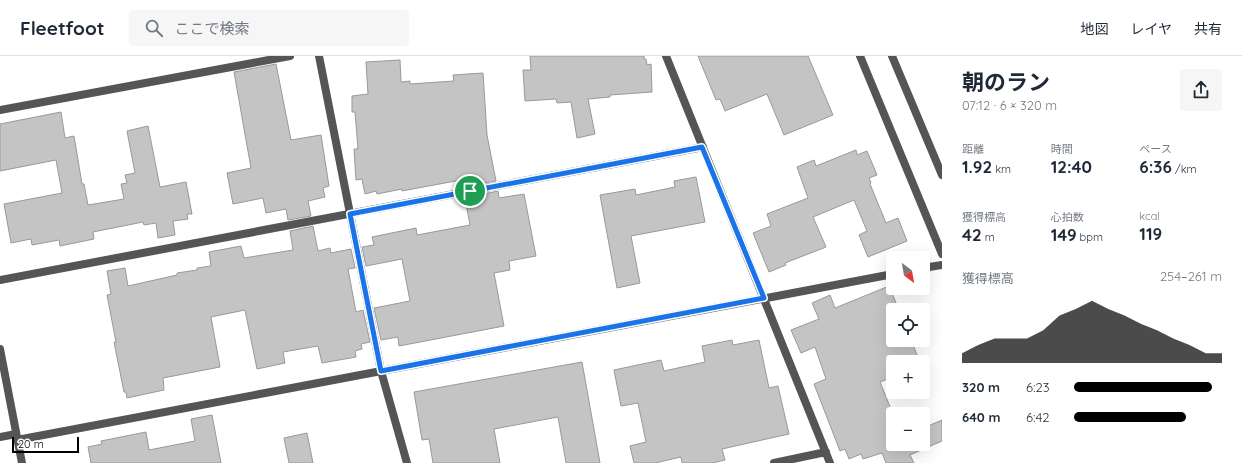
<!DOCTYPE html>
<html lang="ja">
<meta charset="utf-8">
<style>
:root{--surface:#fff;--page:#f6f6f7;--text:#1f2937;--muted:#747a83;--line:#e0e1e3;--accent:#000}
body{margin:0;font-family:Quicksand,"Noto Sans JP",sans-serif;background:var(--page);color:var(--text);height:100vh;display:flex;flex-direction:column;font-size:15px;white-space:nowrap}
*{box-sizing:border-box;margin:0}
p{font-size:13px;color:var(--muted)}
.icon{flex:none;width:22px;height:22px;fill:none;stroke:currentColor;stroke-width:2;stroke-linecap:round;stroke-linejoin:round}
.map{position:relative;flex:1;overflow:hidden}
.details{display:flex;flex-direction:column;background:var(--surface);width:300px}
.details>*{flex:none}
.needle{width:26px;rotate:149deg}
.tools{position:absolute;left:886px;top:195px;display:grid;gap:8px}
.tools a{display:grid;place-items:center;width:44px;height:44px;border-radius:4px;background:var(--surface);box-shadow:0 4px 16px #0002;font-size:20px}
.scale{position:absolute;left:12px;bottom:10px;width:67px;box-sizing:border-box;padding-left:4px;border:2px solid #000;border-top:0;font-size:11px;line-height:14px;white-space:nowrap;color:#000;-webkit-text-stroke:3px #fff;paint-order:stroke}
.pin{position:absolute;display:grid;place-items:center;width:34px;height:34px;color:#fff;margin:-17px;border:2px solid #fff;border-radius:50%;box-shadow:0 1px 4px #0007}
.round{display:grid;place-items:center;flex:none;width:42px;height:42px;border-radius:4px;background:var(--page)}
.summary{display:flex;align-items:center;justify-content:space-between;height:68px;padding:0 20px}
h1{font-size:22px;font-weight:700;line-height:30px}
.stats{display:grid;grid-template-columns:repeat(3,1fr);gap:6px;height:68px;padding:4px 20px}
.stats div{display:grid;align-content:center}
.stats b{font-size:17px;font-weight:700}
.stats small{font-size:11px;font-weight:400}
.stats p{font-size:11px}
.chart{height:112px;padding:8px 20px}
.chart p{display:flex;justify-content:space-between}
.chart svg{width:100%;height:72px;margin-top:4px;fill:var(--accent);opacity:.7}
ul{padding:0 20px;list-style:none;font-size:13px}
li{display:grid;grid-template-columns:64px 48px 1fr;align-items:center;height:30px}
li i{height:10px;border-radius:5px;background:var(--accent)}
header{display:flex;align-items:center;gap:24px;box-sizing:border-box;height:56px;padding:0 20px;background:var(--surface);border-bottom:1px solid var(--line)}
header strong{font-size:19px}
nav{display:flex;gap:22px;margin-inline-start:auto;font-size:14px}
.search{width:280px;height:36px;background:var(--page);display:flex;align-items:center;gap:10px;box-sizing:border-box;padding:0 14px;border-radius:4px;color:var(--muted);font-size:15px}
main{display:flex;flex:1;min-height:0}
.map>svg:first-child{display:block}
</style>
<header>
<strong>Fleetfoot</strong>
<div class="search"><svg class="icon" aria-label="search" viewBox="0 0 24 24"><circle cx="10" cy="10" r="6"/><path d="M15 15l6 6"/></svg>ここで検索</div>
<nav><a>地図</a><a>レイヤ</a><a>共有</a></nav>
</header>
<main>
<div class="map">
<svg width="942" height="407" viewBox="0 0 942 407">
<rect width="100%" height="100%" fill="#fff"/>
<!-- building -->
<path fill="#c4c4c4" stroke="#999" d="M530,0h114v3h2l1,6 4,-1 1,28 -42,3v2l-22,2 7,35 -18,4 -6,-36 -14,1 -1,-4 -31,2 -2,-31h8z
M698,0h110l25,59 -49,20 -17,-41 -42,17 -5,-12 -4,1z
M400,4l1,22 9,-1v3l44,-3 -1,-6 30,-2 4,62 9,46 -33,6 -2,-7 -59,11v-2l-25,5 -1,-3 -11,3 -3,-15 -6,1 -2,-31h4l-3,-37h-3v-16l16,-2 -2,-32z
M276,8l15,76 30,-5 8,51 -6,2 2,9 -17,4 3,15 -23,4 -2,-11 -20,4 -3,-15 -30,6 -6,-31 24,-5 -17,-96z
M61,56l4,26 9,-2 8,48h2l4,21 36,-6 -3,-15 6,-1 -2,-8 10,-2 -8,-42 21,-5 12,61 26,-5 6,32h-5l1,5 -15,2 2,14 -17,3 -2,-15 -12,2 -1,-3 -50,10 1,7 -34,7 -1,-6 -27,5 -1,-6 -20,4 -7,-39 58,-11 -6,-33 -56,11v-47z
M856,94l1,5 10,-4 10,24 -8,3 2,5 -1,1 16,39 12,-5 9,23 -39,16 -9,-22 8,-4 -13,-31 -41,17 13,30 -41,16 1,2 -17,7 -16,-39 18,-7 -4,-12 41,-16 -11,-31 17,-7 2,6z
M696,121l9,45 -74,14 9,47 -23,5 -17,-93 35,-6 1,6 39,-8 -1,-6z
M498,135l1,7 25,-4 12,62 -27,5 1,9 -16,3 10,53 -105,20 -1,-9 -17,3 -7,-32 36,-7 -8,-42 -36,7 -4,-19 12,-2 -2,-8 44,-9 1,7 53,-10 -5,-27z
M313,170l5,25 12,-3 1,5 20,-4 4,19 -7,1 8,43 7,-2 7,32 -9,2 1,5 -7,2 1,6 -34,6 -4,-17 -35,6 2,11 -28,6 -12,-59 -34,7 9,50 -57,11 1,12 -37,8 -1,-6h-2l-10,-50h2l-9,-47 4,-1 -4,-23 18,-3 3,18 49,-11v-2l20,-3v-2l14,-2 -2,-14 32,-6 3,12 49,-8 -3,-19z
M889,230l10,24h-6v30h18l9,22h-27v15l-13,5 13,32v30h30v-16l19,-8v21l-32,14 4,8h-28l-4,-10 -19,6 -2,-5 -12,5 -4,-10 -5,2 -26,-67 12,-5 -11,-32 -14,6 -10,-23 28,-11 -7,-16 18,-8 5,13z
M732,284l1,5 26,-5 10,48 9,-2 11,48 -67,15 3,11 -13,3h-30l-1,-6 -26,6h-21l-4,-17 16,-4 -8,-39 -17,3 -7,-36 47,-10 3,11 41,-9 -3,-16z
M582,306l18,101h-34l-8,-46 -64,12 6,34h-67l-4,-24 -7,1 -8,-48z
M212,359l9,48h-130l-3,-16 14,-3 -1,-3 45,-9 3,18 46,-9 -4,-22z
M307,377l6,30h-24l-5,-25z"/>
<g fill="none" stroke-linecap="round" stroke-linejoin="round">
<!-- minor -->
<path stroke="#555" stroke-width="8" d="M319,0l62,315 26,92
M666,0l164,407
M0,54l290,-54
M923,212l19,-3
M0,224l703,-133
M0,381l16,-3
M17,384l876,-166
M774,407l52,-11"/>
<!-- tertiary -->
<path stroke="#555" stroke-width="8" d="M860,0l82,198
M892,0l50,119
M0,293l22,114"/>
</g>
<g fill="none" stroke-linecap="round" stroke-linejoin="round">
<!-- route casing -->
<g stroke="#fff" stroke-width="8">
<path id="route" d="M702,91l62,151 -383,73 -31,-157z"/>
</g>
<!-- route -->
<use href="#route" stroke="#1a73e8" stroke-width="5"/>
</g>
</svg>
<div class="tools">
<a><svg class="needle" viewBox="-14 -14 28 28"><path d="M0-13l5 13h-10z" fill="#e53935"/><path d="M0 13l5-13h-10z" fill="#747a83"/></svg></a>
<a><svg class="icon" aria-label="locate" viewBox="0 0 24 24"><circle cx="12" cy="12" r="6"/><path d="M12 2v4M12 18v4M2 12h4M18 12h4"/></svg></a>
<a>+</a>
<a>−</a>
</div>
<div class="scale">20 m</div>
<div class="pin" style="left:470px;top:135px;background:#1e9e55"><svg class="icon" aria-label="arrive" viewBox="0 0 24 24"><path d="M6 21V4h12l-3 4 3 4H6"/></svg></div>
</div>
<section class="details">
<div class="summary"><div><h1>朝のラン</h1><p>07:12 · 6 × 320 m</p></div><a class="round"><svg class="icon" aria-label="share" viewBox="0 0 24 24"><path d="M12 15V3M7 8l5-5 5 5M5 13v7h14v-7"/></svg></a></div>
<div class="stats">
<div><p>距離</p><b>1.92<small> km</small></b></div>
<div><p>時間</p><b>12:40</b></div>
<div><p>ペース</p><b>6:36<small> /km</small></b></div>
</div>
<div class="stats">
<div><p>獲得標高</p><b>42<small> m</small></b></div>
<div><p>心拍数</p><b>149<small> bpm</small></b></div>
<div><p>kcal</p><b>119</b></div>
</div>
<div class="chart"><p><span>獲得標高</span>254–261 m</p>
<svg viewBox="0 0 160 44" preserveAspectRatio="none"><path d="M0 44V38L10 33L20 29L30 29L40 29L50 24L60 15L70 11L80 6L90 11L100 15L110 20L120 24L130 29L140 33L150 38L160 38V44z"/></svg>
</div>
<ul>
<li><b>320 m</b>6:23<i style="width:93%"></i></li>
<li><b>640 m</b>6:42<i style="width:76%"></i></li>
</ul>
</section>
</main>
